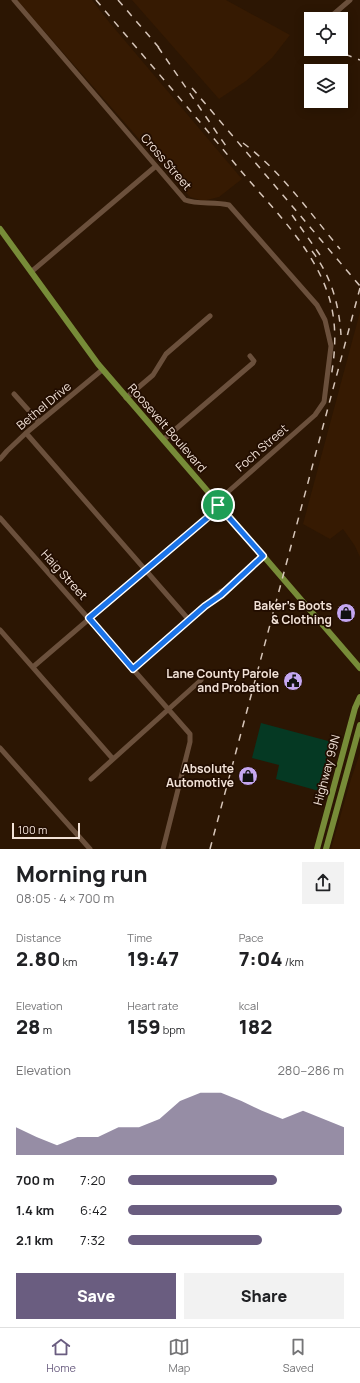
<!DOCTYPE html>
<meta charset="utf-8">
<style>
:root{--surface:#fff;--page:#f2f2f2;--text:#202124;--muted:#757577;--line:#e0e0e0;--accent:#6a5d80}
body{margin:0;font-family:Manrope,sans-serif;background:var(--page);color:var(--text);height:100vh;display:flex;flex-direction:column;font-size:15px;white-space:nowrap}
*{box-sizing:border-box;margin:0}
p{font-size:13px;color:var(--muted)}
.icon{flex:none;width:22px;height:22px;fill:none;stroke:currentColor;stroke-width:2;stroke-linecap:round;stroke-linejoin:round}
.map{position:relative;height:849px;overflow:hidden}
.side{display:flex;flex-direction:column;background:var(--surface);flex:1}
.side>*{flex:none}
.controls{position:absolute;left:304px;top:12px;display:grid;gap:8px}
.controls a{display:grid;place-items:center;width:44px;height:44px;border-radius:0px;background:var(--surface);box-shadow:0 2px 10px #0003;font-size:20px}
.scale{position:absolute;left:12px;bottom:10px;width:68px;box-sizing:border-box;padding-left:4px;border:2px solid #f2e2d7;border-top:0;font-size:11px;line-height:14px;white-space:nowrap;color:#f2e2d7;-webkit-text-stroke:3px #220d00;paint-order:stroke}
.pin{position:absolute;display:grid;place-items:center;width:34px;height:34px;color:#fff;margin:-17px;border:2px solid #fff;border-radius:50%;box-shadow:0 1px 4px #0007}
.round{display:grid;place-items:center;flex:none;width:42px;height:42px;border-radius:0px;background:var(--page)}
.headline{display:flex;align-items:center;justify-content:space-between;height:68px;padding:0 16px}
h1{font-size:22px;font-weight:800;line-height:30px}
.figures{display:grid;grid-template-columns:repeat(3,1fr);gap:6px;height:68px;padding:4px 16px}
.figures div{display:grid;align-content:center}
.figures b{font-size:20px;font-weight:800}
.figures small{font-size:11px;font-weight:400}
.figures p{font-size:11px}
.chart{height:112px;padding:8px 16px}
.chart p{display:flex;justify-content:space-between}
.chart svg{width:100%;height:72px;margin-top:4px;fill:var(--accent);opacity:.7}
.button{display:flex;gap:8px;margin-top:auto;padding:8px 16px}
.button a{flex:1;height:46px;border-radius:0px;background:var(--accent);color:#fff;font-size:16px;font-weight:800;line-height:46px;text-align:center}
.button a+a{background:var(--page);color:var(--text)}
ul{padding:0 16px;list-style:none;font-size:13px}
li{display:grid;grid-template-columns:64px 48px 1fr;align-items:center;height:30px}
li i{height:10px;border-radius:5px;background:var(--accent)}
.menu{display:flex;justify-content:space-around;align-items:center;height:56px;border-top:1px solid var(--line);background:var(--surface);font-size:11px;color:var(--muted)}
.menu a{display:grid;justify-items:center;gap:2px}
.menu .selected{color:var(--accent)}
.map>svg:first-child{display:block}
</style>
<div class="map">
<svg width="360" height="849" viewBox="0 0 360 849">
<rect width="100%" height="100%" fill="#2c1603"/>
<!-- built -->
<path fill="#361a02" d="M17,0h75l17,22 133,157 -23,18 -16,4 -13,-4z
M132,0h94l64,35 -18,23 -26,23 -27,18z
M360,312v245l-5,-11 -12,-17 -13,10 -27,-15z
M360,753v96h-29l20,-70z"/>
<!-- green -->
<path fill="#053923" d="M261,723l71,19 -13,49 -43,-12 3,-14 -27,-7z"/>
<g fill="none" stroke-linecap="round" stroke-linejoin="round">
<!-- minor -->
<path stroke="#6b503c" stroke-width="5" d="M14,0l171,200c14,5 29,1 44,5l88,100 8,15 6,26 -7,56 -9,13 -94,83 -7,14 -181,155
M328,19l22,-19
M31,272l125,-106
M14,394l25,28
M126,398l27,-23 13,-21 44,-38
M26,433l163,187
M163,440l90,-77 1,-2 -4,-5
M0,459l7,-8 19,-18 76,-63
M0,518l190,216v8l-27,107
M224,591l39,-35
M0,630l113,129
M133,669l87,-77 6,-3
M0,748l90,101
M91,779l110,-99"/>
<!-- major -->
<path stroke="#778c38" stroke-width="6" d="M0,229l98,135 262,304
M317,849l38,-141 5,-11
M326,849l34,-124"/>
<!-- rail -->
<path stroke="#d7c6ba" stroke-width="1.5" stroke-dasharray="7 7" stroke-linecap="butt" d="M96,0c48,57 97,113 145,171 31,37 71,75 87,123 9,27 8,55 3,83
M118,0l44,51
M158,47l68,99
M332,49l28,11
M192,88l168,198
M243,143c38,28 67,70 97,106
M292,215l28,40
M312,251c19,25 27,53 29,84
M210,849l150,-561"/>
</g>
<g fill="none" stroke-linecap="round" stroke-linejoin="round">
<!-- route casing -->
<g stroke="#fff" stroke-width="8">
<path id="route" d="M218,505l45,51 -42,39 -16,11 -72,63 -44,-51 125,-106z"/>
</g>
<!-- route -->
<use href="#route" stroke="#1a73e8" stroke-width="5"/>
</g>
<!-- icons -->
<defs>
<g id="shop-disc" transform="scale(1)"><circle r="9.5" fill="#c5a7f1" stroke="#220d00"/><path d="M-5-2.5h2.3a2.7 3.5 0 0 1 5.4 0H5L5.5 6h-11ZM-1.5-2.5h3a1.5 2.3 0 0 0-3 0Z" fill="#111"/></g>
<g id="civic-disc" transform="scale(1)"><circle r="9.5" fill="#c5a7f1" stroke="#220d00"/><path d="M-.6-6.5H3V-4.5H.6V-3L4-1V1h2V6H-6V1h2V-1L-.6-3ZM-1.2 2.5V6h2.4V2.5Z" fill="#111"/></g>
</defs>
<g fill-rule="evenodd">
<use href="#shop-disc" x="346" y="613"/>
<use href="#civic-disc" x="293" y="681"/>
<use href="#shop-disc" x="248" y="776"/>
</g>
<g text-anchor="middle" stroke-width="3.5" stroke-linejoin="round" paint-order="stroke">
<!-- street labels -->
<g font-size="12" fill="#f2e2d7" stroke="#220d00">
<text transform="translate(166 162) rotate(49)" y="4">Cross Street</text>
<text transform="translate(44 406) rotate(-40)" y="4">Bethel Drive</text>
<text transform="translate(167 428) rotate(49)" y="4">Roosevelt Boulevard</text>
<text transform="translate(262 448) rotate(-41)" y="4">Foch Street</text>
<text transform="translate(64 575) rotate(48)" y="4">Haig Street</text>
<text transform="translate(327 770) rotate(-75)" y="4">Highway 99N</text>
</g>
<!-- poi labels -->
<g font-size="12" font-weight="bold" fill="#f2e2d7" stroke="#220d00" text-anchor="end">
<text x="332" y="610">Baker's Boots<tspan x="332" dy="14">&amp; Clothing</tspan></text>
<text x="279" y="678">Lane County Parole<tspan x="279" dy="14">and Probation</tspan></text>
<text x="234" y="773">Absolute<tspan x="234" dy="14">Automotive</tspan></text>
</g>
</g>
</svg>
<div class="controls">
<a><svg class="icon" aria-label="locate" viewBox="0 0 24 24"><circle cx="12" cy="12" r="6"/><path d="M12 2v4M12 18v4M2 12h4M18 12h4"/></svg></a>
<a><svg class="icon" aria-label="layers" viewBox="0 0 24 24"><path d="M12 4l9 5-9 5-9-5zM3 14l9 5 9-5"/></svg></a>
</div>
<div class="scale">100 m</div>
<div class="pin" style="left:218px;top:505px;background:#1e9e55"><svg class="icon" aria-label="arrive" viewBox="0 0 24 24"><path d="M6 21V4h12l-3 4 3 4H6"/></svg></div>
</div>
<section class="side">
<div class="headline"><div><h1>Morning run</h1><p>08:05 · 4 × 700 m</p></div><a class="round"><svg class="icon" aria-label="share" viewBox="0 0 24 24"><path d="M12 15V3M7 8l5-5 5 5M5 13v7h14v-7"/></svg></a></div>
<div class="figures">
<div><p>Distance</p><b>2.80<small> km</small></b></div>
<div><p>Time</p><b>19:47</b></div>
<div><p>Pace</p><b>7:04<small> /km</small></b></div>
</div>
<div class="figures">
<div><p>Elevation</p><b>28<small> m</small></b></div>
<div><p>Heart rate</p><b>159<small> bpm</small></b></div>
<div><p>kcal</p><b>182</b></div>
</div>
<div class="chart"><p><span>Elevation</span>280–286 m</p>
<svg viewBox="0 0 160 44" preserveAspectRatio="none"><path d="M0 44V27L10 33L20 38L30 33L40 33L50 27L60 27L70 22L80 11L90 6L100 6L110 11L120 17L130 22L140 17L150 22L160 27V44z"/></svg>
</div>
<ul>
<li><b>700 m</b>7:20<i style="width:69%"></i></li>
<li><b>1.4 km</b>6:42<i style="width:99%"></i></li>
<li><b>2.1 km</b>7:32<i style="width:62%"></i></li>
</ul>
<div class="button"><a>Save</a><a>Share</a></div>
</section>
<nav class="menu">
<a class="selected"><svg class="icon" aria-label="home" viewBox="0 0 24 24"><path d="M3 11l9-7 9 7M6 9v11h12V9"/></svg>Home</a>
<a><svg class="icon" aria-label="map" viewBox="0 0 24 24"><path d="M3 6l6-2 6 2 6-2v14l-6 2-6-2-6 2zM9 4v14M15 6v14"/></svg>Map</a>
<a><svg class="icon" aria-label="saved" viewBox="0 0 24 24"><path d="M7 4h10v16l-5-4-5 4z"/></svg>Saved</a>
</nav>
